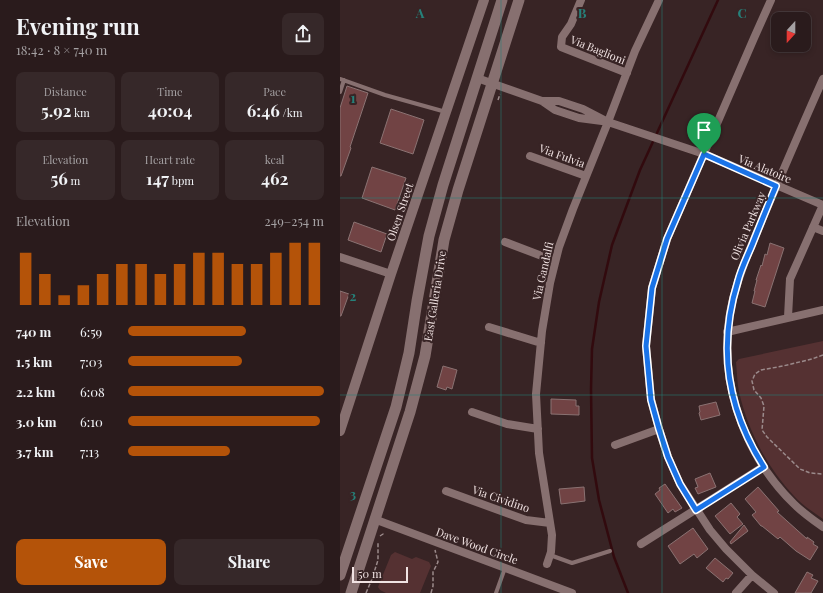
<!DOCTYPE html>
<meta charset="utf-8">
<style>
:root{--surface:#2a1b1c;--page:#362829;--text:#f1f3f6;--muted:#a5a1a3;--line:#46393b;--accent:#b45309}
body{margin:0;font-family:"Playfair Display",serif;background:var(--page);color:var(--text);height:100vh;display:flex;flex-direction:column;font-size:15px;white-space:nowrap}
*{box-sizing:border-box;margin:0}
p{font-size:13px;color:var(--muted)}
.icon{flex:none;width:22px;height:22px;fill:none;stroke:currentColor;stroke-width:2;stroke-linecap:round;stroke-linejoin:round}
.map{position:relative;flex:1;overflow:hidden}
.sheet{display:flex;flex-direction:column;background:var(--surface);width:340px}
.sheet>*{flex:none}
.needle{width:26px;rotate:201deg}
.controls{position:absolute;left:431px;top:12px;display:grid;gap:8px}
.controls a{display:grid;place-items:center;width:40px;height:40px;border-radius:8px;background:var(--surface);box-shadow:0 2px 6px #0003,0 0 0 1px var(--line);font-size:20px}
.scale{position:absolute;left:12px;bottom:10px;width:56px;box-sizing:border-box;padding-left:4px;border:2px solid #f1e3e3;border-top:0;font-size:11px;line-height:14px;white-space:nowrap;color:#f1e3e3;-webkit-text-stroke:3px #382425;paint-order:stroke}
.pin{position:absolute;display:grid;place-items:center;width:34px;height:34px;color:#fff;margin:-41px -17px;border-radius:50% 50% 50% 0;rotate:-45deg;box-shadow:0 0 4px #0007}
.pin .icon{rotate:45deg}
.round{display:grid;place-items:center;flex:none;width:42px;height:42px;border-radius:8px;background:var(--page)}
.overview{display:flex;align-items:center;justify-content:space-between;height:68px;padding:0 16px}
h1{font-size:22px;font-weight:700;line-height:30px}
.stats{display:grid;grid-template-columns:repeat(3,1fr);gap:6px;height:68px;padding:4px 16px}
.stats div{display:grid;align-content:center;border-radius:8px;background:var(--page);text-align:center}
.stats b{font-size:17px;font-weight:700}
.stats small{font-size:11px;font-weight:400}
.stats p{font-size:11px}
.chart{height:112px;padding:8px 16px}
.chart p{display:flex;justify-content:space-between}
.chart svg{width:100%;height:72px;margin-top:4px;stroke:var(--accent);stroke-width:6}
.button{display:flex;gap:8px;margin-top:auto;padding:8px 16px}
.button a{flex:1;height:46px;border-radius:8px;background:var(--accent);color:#fff;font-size:16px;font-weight:700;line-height:46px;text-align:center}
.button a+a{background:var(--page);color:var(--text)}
ul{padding:0 16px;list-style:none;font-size:13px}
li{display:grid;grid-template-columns:64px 48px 1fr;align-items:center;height:30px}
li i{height:10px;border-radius:5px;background:var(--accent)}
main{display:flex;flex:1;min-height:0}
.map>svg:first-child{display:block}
</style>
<main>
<section class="sheet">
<div class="overview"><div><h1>Evening run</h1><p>18:42 · 8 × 740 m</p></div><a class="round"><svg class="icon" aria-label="share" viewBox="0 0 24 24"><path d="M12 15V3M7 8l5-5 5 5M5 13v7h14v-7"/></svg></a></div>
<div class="stats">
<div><p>Distance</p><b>5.92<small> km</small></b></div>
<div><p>Time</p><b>40:04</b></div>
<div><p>Pace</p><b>6:46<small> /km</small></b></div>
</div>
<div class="stats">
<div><p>Elevation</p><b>56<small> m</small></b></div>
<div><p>Heart rate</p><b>147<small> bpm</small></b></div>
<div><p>kcal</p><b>462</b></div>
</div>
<div class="chart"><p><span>Elevation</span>249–254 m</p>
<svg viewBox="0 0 160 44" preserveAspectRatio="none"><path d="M5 44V12M15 44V25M25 44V38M35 44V32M45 44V25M55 44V19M65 44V19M75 44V25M85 44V19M95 44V12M105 44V12M115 44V19M125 44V19M135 44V12M145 44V6M155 44V6"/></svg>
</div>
<ul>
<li><b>740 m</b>6:59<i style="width:60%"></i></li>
<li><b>1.5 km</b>7:03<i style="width:58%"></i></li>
<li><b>2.2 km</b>6:08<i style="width:100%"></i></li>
<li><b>3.0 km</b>6:10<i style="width:98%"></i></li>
<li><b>3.7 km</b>7:13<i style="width:52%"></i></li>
</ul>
<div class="button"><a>Save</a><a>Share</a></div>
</section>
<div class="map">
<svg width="483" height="593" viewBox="0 0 483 593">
<rect width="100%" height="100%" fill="#382425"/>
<!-- green -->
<path fill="#553132" d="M483,341v178c-10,-7 -21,-14 -29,-23 -27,-29 -46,-65 -55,-104 -2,-10 -2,-20 -3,-30l3,-3z
M55,552l17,7 4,-2 13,5 2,4 -11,27h-34l-6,-3 -2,-3 13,-32z"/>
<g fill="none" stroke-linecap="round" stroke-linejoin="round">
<!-- stream -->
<path stroke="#320a0e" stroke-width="2.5" d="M288,593l-14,-36 -15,-57 -7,-42 -1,-69 1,-40 7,-47 13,-57 28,-75 78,-170"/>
</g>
<!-- building -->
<path fill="#714344" stroke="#8a7272" d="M7,86l21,7 -18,54 1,1 -10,28h-1v-68z
M51,109l33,11 -11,34 -33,-11z
M32,167l34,11 -11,32 -33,-12z
M14,222l33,12 -6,18 -33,-12z
M430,243l14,5 -19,59 -13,-4 3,-12h-1l3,-11h-1l5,-15 1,1 3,-12 2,1z
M0,291l9,3 -8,22h-1z
M103,366l14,4 -5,19 -5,-2 -1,3 -9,-3z
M211,399l25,1v6h3v9l-28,-1z
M376,402l4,13 -19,5 -2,-7 1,-1 -1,-6z
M370,473l6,14 -18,7 -3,-6 3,-1 -3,-8z
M325,484l17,24 -7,4 -2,-3 -5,4 -13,-19 5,-4 -1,-2z
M244,487l1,14 -24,3 -2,-15z
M418,487l21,24 -2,1 30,27v-2l7,5 -1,2 5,3 -8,13 -14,-9 -16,-14 -2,2 -16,-13h-1l-9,-11 4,-3 -11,-13z
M391,503l9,11 -3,3 6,7 -13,10 -15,-18z
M404,525l4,6 -17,13 -1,-2z
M353,528l15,21 -11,9 -3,-4 -14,10 -12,-18z
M375,558l18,15 -5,6 -2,-1 -3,4 -17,-14z
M467,572l6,3 -2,3 7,3 -7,12h-16z"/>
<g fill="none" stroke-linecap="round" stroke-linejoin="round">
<!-- path -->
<path stroke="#9b8a8b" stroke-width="1.5" stroke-dasharray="4 2" stroke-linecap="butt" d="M158,100l2,-6
M483,355l-11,4 -29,7 -22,4 -6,4 -3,7 2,9 7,8 3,8 -2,24 5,7 33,32 10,4 13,1
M40,536l3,-2v-2
M26,593l6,-14 6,-19v-17
M91,593l2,-7v-14l5,-10 -3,-12"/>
<!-- service -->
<path stroke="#877070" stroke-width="4" d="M0,79l45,16 61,17
M0,92l4,-12
M210,555l22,8 38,-12
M156,593l9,-25"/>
<!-- minor -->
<path stroke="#877070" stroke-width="8" d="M241,0l-10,24 -9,13 -1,10 66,26
M431,0l-17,38 -87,201 -15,49 -6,58 5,53 8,30 9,28 12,27 30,46 16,19 26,26 22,18
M137,78l65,23 13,9 24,8 23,3
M483,79c-21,47 -41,94 -61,141 -12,29 -25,58 -31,88 -14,71 12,146 63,196 9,9 19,16 29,23
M202,101h17l24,8 25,13 96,32 119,51
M190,156l56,20
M473,227l10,4
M165,242l50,19
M0,257l51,17
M448,317l2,-38 33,-74
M149,327l52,16
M387,332l96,-22
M132,412l35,12 31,5
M275,445l44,-16
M106,491l80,29 24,3
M34,519l198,74
M301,544l122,-77
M207,564l4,-12 1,-17 -13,-82 -3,-59 6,-63 8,-48 9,-36 14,-38 35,-87 27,-71 24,-51
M396,593l16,-18"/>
<!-- tertiary -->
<path stroke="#877070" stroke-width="10" d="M0,431l51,-157 93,-274"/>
<!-- secondary -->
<path stroke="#877070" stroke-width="11" d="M0,575l56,-168 13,-54 8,-52 12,-65 14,-51 59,-185
M11,593l59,-181 15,-56 19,-116 14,-50 61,-190"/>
</g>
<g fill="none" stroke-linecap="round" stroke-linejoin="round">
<!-- route casing -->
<g stroke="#fff" stroke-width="8">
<path id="route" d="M364,154l72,32c-8,19 -16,39 -24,59 -5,12 -11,24 -14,36 -21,67 -11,128 26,186l-68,43 -16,-26 -12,-27 -9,-28 -8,-29 -5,-54 6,-58 15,-49z"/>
</g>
<!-- route -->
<use href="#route" stroke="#1a73e8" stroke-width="5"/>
</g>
<!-- grid -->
<path fill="none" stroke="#26817a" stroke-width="1" stroke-opacity="0.55" d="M161,0v593M322,0v593M0,198h483M0,395h483"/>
<g text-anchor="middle" stroke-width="4" stroke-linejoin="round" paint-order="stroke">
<!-- street labels -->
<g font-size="11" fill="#f1e3e3" stroke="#382425">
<text transform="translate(258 50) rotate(22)" y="4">Via Baglioni</text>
<text transform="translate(222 156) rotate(20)" y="4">Via Fulvia</text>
<text transform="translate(425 169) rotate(23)" y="4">Via Alatoire</text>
<text transform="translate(60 212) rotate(-71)" y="4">Olsen Street</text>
<text transform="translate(408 226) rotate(-67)" y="4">Olivia Parkway</text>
<text transform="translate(203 271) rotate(-77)" y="4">Via Gandalfi</text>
<text transform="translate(95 296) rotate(-81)" y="4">East Galleria Drive</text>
<text transform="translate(161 499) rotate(19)" y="4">Via Cividino</text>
<text transform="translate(137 546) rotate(20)" y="4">Dave Wood Circle</text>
</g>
</g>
<g font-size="13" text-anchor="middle" font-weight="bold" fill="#26817a" stroke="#382425" stroke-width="4" stroke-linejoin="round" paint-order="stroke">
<text x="80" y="18">A</text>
<text x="242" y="18">B</text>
<text x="402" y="18">C</text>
<text x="13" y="103">1</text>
<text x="13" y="301">2</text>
<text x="13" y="499">3</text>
</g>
</svg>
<div class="controls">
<a><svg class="needle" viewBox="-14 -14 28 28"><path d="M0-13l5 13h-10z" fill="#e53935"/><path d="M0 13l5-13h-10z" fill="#a5a1a3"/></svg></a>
</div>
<div class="scale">50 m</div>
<div class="pin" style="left:364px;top:154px;background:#1e9e55"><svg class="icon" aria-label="arrive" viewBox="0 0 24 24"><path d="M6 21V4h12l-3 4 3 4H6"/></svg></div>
</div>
</main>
